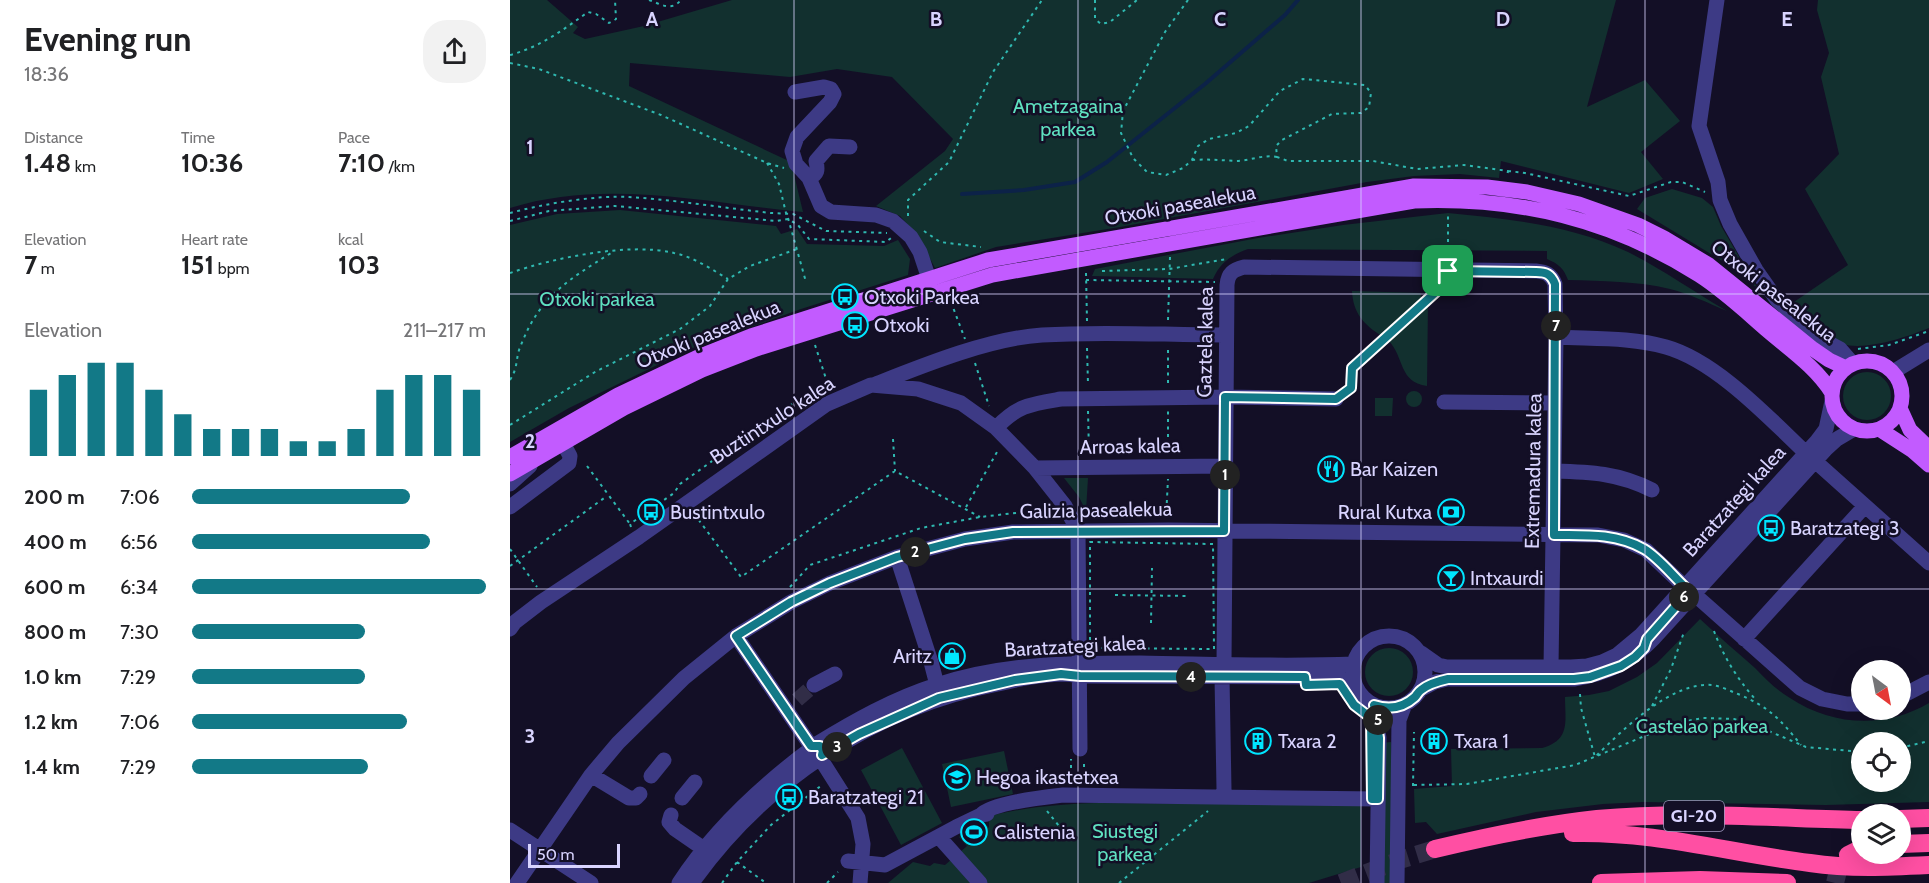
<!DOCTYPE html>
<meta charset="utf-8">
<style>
:root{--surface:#fff;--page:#f2f2f2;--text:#202124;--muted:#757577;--accent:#127987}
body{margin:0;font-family:Cabin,sans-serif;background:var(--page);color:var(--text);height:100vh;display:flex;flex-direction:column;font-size:22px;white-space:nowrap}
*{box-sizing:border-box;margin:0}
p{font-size:20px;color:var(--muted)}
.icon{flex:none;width:33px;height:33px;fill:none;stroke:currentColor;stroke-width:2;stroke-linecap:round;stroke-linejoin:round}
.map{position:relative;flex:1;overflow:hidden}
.details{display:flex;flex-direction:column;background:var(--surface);width:510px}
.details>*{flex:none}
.needle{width:39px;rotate:148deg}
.tools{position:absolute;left:1341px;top:660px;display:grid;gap:12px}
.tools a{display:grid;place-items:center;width:60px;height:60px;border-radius:50%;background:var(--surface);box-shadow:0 6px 24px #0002;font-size:30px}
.scale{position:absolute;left:18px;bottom:15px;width:92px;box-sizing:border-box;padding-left:6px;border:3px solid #d9d4ff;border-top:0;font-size:16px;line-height:21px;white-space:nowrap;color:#d9d4ff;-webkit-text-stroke:4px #130f26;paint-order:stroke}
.pin{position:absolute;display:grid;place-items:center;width:51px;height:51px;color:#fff;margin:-26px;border-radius:12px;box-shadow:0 3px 9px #0006}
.km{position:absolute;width:30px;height:30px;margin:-15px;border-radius:50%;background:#222;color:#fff;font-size:16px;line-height:30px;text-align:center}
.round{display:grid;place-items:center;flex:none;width:63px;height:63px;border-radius:24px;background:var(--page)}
.overview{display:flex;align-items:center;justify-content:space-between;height:102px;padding:0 24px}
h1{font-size:33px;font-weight:800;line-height:45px}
.metrics{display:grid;grid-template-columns:repeat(3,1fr);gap:9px;height:102px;padding:6px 24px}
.metrics div{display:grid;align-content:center}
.metrics b{font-size:26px;font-weight:800}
.metrics small{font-size:16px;font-weight:400}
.metrics p{font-size:16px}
.chart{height:168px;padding:12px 24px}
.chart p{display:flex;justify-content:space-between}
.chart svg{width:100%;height:108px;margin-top:6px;stroke:var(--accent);stroke-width:6}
ul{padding:0 24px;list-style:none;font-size:20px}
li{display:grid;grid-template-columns:96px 72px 1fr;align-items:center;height:45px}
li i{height:15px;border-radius:8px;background:var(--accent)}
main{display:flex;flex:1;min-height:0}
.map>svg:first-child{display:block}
</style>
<main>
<section class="details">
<div class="overview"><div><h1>Evening run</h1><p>18:36</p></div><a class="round"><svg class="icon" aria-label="share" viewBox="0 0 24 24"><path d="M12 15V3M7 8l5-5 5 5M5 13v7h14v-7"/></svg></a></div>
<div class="metrics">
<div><p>Distance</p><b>1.48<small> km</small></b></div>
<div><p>Time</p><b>10:36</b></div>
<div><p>Pace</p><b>7:10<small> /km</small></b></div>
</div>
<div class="metrics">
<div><p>Elevation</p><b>7<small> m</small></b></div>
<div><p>Heart rate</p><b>151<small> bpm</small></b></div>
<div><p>kcal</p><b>103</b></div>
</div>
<div class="chart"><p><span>Elevation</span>211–217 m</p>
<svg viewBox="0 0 160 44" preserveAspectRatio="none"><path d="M5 44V17M15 44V11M25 44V6M35 44V6M45 44V17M55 44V27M65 44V33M75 44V33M85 44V33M95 44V38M105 44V38M115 44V33M125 44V17M135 44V11M145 44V11M155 44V17"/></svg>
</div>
<ul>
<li><b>200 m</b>7:06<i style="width:74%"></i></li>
<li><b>400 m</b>6:56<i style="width:81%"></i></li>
<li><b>600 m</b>6:34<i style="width:100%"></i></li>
<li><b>800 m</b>7:30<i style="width:59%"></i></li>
<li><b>1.0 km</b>7:29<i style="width:59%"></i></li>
<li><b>1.2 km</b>7:06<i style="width:73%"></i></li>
<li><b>1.4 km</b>7:29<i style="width:60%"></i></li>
</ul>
</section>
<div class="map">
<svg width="1419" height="883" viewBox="0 0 1419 883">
<rect width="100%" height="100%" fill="#130f26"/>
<!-- green -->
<path fill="#12302f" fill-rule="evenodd" d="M0,0h37l31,27 -5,6 12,6 59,-13 88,-26h884l-29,107 58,-27 35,41 -39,31 22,27 -34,14 -128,-32 -2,17 -39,-4 -46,2 -47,6 -247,45 -124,20 -61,21 -17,-32 -18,-20 -24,-10 69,-55 8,-12 -61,-62 -55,-8 -47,8 -160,-14 -1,23 162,76 12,50c-96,-9 -198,-34 -293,-4z
M1308,0h111v328c-22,9 -63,23 -87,16 -19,-4 -37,-27 -51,-40l57,-39 -43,-76 34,-35 -18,-77 8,-24 -12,-43z
M1162,189l30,9 11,9 8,19 37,63 -29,-24 -92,-56 8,-11z
M110,210l156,16 5,8 16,-5 10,15 77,2 14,-6 12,19 -2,16 -107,34 -111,40 -121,59 -59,34v-217l47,-11z
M938,213c62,6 123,12 180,39 34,17 66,40 99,59 -19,-8 -37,-17 -57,-22 -33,-8 -68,-8 -102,-9 -4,-11 -9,-16 -21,-21v-8l-299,-2c-17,6 -28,14 -35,30l-121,-3 3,-7 163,-31 85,-13z
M842,291l69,2v6l-39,37c-18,-11 -29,-23 -30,-45z
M918,302l-1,84c-29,-4 -22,-29 -39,-46z
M1333 396a24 24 0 1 1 48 0a24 24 0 1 1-48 0Z
M896 399a8 8 0 1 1 16 0a8 8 0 1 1-16 0Z
M865,398h18l-1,18h-17z
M554,478h24l-2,33 -7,-14z
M1190,619c18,17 37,33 55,49 11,11 21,22 35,30 42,28 95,31 139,5v99l-103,3 -183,-3 -40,2 -67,8 -99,22 -11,-12 -11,1 -1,-34 38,-3 -1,-37 91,-1c29,-8 23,-27 23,-51l24,-2 20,-4 28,-14 20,-14zM1352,742h38v40h-38z
M855 672a24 24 0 1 1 48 0a24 24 0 1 1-48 0Z
M881,736l1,147h-9l-2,-140 10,-1z
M392,748l40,75 -41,22 -40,-75z
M494,751l9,43 -62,13 -9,-43z
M588,803l263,2v62l-52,16h-421l25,-21 17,4 4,-3 11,2 29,-25 -7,6 -8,-9 22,-18 8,9v-12c37,-9 72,-12 109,-13z"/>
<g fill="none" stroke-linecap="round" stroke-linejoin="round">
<!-- stream -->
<path stroke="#0c2248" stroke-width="4" d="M452,194l62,-4 51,-8 32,-20 98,-78 80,-69 13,-15"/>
<!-- minor-tunnel -->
<path stroke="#312d47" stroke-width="15" stroke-dasharray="15 8" stroke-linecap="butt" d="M287,700l17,-15"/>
<!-- highway-tunnel -->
<path stroke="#312d47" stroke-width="18" stroke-dasharray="18 9" stroke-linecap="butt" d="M831,883l59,-23 35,-11
M1325,883l4,-16 9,-12"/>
<!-- path -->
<path stroke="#2fb8b0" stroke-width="2" stroke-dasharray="3 4.5" stroke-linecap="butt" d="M139,0c12,4 22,12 32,0
M585,0v19l6,5 9,-2 27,-22
M678,0l-23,32 -42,79 -2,22 12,25 14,14 19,3 17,-7 9,-8 6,-14 11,-7 27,-6 13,-7 31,-35 23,-12 62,6 6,8 -2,14 -8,6 -29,1 -50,26 -6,6 1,11 11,4h85l44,8 47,-4 44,6 -1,5
M0,55c30,-8 53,-25 78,-43l8,2 13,9 7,-4 -1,-19
M0,63l29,6 122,46 106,48 17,5
M682,160c15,-1 28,0 43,1 14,0 29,-7 42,-4
M257,163l12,21 7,29
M998,171l17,2 104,23 42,-14h11l23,10
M0,213c33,-9 85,-18 119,-16 47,3 95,11 142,16l22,1 33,17 61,2
M398,216v-16l41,-38 44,-90 49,-72
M278,218l18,64
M0,221l39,-10 66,-5 162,15 11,-2 10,6 11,14 77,3 5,-4
M414,231l16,11 41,5
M938,257v-42
M592,271l67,-2 58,-10
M0,273c43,-15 119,-31 164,-20 20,4 37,16 54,26
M576,273l1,48
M576,280l129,2
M441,302l14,37
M658,320l2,-63
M305,345l14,43
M577,348l1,36
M1348,349l31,-4 40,-14
M465,363l14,43
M0,380c9,-14 5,-22 11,-35 19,-49 47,-65 90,-92
M658,383v-36
M836,392l5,-4 1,-20 94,-85
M578,411l1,42
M0,425l85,-53 85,-43 30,-23 18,-27 22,-13 47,-17
M383,439l2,32
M658,452v-42
M77,466l43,58
M456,507l31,-55
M186,513l2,6 43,58 154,-106 85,46
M656,518l2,-39
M121,527l-1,-3 44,-31 6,-9 126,-90 5,6
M580,542l123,2 1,105 -124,-1z
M0,549l27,38
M0,566l97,-70
M280,587l20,-22 111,-37 59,-11 62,-7 10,2
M605,595l73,1
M641,623l1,-55
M1204,631c9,25 24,49 42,69
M1070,694l1,14 14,49c29,-28 75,-75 117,-72 9,1 18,6 26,9 31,13 42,25 63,51
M1142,706l19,-37 13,-37
M1390,748l29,-7
M574,782v-22
M561,783v-24
M904,785l53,-1 108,-19 101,-42 27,-5 31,1 30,10 42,18 56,5
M903,786l1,-54
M537,811l12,15 -8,7
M227,862l29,21
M212,883l15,-21 34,-37 51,-40
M317,883l11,-11
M609,883l89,-72"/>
<!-- minor -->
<path stroke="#3d3a85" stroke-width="15" d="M1207,0l-18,126 19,56 2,18 10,24 26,46 21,30 42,38 21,11 13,15
M285,92l29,-5 7,2 3,5 -4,8 -33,35 -5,14 4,13 13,14 12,28 10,6 45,3 17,6 18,16 9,15 9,27
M299,178c9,-4 9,-8 7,-17l13,-15 21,1
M1046,337c37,2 75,0 110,10 50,14 103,71 140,106
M1383,372l36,-22
M366,384c48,-19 115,-46 166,-49 61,-4 123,0 183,0
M934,402l111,1
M486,428c22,-23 35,-24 65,-29l164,-2 111,2
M1305,461l114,102
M525,468l190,-2
M1044,471c37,1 64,2 98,19
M0,484l20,-18
M0,507l59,-44 1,-7 -7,-13
M387,557l34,105 6,23 -4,9
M1184,594l106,94 22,11 25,5h15
M0,629l5,-7 26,-20 98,-65 188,-133 44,-19 47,4 43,14 35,25 39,40 30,38 13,25 2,218
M843 672a36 36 0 1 1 72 0a36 36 0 1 1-72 0Z
M226,636l75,110
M1234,639l121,-133
M911,653l17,12 9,2h124l16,-1 15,-4 15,-7 24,-20 176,-194 9,-12 6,-28
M714,664l3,-379c1,-12 6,-15 17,-18l292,4c10,1 15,3 19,13l1,53 -5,330
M712,677l2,112
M304,685l21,-11
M910,690l15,-8 12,-3h127c33,-5 57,-17 80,-41l172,-189 11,-10 17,-10
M1390,697l29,-15
M864,705l5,33 -2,145
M305,745c39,-24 78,-46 122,-60 66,-22 134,-22 203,-22 71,1 142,4 213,1
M310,758l38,60 5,26 -3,39
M81,775l38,23h7l4,-4
M141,776l13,-16
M172,798l13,-16
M161,815l-2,7 6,7 29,20
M471,815c10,-12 65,-18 82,-20l315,4
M0,830l81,53
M429,837l41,46
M338,861l37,4 71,-38 25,-12 6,-1
M7,883l74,-108 27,-32 66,-65 52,-42 55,-34 39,-19 67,-26 68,-18 48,-7 155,-2 430,5 26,5 22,10 39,37
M169,883c34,-52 80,-95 129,-132
M182,883c72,-102 183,-175 306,-199 20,-5 42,-9 63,-10 9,0 18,2 27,2l249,1 10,4 11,11
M887,883l2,-163 6,-16"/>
<!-- major -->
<path stroke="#c25bff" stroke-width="15" d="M1322 396a35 35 0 1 1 70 0a35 35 0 1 1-70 0Z
M1390,408l10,22 19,18
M1369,429l34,22 16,14
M0,457l108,-62 80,-38 53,-21 237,-76 426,-74 73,1 40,5 52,12 59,21 26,13 45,27 104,84 16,11 17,8
M0,474l114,-66 78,-38 54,-21 236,-74 422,-74c104,-4 197,18 285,74 25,16 46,36 68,55 22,19 49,37 65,63"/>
<!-- highway -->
<path stroke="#ff4fa3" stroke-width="18" d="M1390,819l29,-1
M1063,833c81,-2 157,20 237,30 39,6 79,4 119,2
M1390,844l29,-1
M925,849c54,-13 107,-24 162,-30 87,-8 177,-1 265,1
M1338,855l14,-7
M1091,883l99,-3 87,3"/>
</g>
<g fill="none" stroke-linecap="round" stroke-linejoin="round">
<!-- route casing -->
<g stroke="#fff" stroke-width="12">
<path id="route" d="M938,271l88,1c10,0 15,2 19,12l-1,251c31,0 62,-2 90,14 15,9 28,26 41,38l-1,10 -37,42 -3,9 -9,9 -14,9 -31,11 -16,2h-126c-9,2 -20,5 -27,11 -3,2 -4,5 -6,7 -12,11 -26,13 -41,8l5,33 -1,61h-6l-1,-81 -17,-13 -14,-21 -34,1 -1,-8 -225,-1 -19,-2 -46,6 -76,18 -80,36 -37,21 1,-5 -3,-4h-9l-75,-110 55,-34 39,-19 67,-26 68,-18 48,-7 211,-1 1,-134 111,2 15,-11 1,-20 96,-87z"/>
</g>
<!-- route -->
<use href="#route" stroke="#127987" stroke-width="8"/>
</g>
<!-- grid -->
<path fill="none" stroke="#d9d4ff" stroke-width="1.5" stroke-opacity="0.55" d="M284,0v883M568,0v883M851,0v883M1135,0v883M0,294h1419M0,589h1419"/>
<!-- icons -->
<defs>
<g id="bus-ring" transform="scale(1.35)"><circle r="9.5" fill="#130f26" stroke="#00e5ff" stroke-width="1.5"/><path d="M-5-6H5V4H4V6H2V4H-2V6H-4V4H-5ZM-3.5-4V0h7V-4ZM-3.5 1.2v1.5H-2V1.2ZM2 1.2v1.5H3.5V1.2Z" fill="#00e5ff"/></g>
<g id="restaurant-ring" transform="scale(1.35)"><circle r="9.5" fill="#130f26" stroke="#00e5ff" stroke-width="1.5"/><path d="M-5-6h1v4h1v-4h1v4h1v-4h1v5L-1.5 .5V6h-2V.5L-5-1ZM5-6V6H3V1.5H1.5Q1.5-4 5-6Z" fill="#00e5ff"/></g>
<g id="bank-ring" transform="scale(1.35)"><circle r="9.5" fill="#130f26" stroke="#00e5ff" stroke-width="1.5"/><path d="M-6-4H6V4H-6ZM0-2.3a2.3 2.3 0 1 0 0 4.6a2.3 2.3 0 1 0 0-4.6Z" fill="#00e5ff"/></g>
<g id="bar-ring" transform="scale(1.35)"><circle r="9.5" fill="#130f26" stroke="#00e5ff" stroke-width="1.5"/><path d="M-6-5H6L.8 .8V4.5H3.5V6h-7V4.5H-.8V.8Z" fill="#00e5ff"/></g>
<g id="shop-ring" transform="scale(1.35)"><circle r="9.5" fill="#130f26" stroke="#00e5ff" stroke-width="1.5"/><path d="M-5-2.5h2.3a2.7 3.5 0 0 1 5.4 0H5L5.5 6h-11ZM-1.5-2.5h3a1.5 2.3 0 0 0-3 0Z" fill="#00e5ff"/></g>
<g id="building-ring" transform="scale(1.35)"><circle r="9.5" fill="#130f26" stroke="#00e5ff" stroke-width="1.5"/><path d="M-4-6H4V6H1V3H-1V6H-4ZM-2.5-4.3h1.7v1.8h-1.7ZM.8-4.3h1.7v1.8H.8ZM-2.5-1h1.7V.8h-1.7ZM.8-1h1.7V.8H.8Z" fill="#00e5ff"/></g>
<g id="school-ring" transform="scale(1.35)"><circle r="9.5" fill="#130f26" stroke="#00e5ff" stroke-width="1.5"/><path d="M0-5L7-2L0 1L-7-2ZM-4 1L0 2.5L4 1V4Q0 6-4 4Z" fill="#00e5ff"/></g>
<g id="stadium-ring" transform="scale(1.35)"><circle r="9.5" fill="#130f26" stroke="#00e5ff" stroke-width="1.5"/><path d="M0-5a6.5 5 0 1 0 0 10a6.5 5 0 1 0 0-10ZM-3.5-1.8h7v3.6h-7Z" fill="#00e5ff"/></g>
</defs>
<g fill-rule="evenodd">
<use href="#bus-ring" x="335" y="297"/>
<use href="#bus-ring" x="345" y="325"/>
<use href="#restaurant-ring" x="821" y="469"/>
<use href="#bus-ring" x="141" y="512"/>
<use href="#bank-ring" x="941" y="512"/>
<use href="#bus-ring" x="1261" y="528"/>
<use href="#bar-ring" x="941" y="578"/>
<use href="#shop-ring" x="442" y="656"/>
<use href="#building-ring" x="748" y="741"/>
<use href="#building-ring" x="924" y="741"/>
<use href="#school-ring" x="447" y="777"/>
<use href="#bus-ring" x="279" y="797"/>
<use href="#stadium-ring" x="464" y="832"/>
</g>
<g text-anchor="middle" stroke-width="5" stroke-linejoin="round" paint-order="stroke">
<!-- shield labels -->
<rect fill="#130f26" stroke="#9e99be" stroke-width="1.5" x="1154" y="801" width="60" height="30" rx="4.5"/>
<g font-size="18" font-weight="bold" fill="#d9d4ff">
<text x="1184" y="822">GI-20</text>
</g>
<!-- park labels -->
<g font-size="20" fill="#5fe0c0" stroke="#130f26">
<text x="558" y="113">Ametzagaina<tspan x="558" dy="23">parkea</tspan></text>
<text x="87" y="306">Otxoki parkea</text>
<text x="1192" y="733">Castelao parkea</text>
<text x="615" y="838">Siustegi<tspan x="615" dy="23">parkea</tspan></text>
</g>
<!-- street labels -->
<g font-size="20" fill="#d9d4ff" stroke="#130f26">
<text transform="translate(670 205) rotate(-10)" y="7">Otxoki pasealekua</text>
<text transform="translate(1264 291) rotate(38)" y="7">Otxoki pasealekua</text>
<text transform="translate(198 334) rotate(-22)" y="7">Otxoki pasealekua</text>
<text transform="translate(695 342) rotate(-89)" y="7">Gaztela kalea</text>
<text transform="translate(262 420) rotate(-33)" y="7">Buztintxulo kalea</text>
<text transform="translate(620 446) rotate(-1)" y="7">Arroas kalea</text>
<text transform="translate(1023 471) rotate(-89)" y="7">Extremadura kalea</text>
<text transform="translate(1224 501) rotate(-48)" y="7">Baratzategi kalea</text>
<text transform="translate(586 510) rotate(-1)" y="7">Galizia pasealekua</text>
<text transform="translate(565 646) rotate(-3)" y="7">Baratzategi kalea</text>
</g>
<!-- poi labels -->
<g font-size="20" fill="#d9d4ff" stroke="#130f26" text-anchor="start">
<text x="354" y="304">Otxoki Parkea</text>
<text x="364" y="332">Otxoki</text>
<text x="840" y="476">Bar Kaizen</text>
<text x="160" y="519">Bustintxulo</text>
<text x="922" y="519" text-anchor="end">Rural Kutxa</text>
<text x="1280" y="535">Baratzategi 3</text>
<text x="960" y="585">Intxaurdi</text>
<text x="422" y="663" text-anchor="end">Aritz</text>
<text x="768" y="748">Txara 2</text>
<text x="944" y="748">Txara 1</text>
<text x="466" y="784">Hegoa ikastetxea</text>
<text x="298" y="804">Baratzategi 21</text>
<text x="484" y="839">Calistenia</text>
</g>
</g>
<g font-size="20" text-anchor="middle" font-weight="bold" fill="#d9d4ff" stroke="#130f26" stroke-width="5" stroke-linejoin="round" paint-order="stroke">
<text x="142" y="26">A</text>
<text x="426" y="26">B</text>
<text x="710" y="26">C</text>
<text x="993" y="26">D</text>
<text x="1277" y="26">E</text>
<text x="20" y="154">1</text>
<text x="20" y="448">2</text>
<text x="20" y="743">3</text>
</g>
</svg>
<div class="tools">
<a><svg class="needle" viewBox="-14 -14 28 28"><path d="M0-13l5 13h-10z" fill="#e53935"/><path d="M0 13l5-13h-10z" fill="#757577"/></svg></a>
<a><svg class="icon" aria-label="locate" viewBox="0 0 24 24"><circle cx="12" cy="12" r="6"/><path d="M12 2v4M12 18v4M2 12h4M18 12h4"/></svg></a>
<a><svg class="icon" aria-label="layers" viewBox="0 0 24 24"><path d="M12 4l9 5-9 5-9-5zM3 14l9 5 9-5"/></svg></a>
</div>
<div class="scale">50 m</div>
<div class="pin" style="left:938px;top:271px;background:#1e9e55"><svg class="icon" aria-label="arrive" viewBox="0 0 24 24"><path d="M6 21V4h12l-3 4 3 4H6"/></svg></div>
<b class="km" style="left:715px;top:475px">1</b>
<b class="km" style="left:405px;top:552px">2</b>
<b class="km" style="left:327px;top:747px">3</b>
<b class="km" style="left:681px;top:677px">4</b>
<b class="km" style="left:868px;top:720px">5</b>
<b class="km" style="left:1174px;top:597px">6</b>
<b class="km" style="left:1046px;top:326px">7</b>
</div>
</main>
